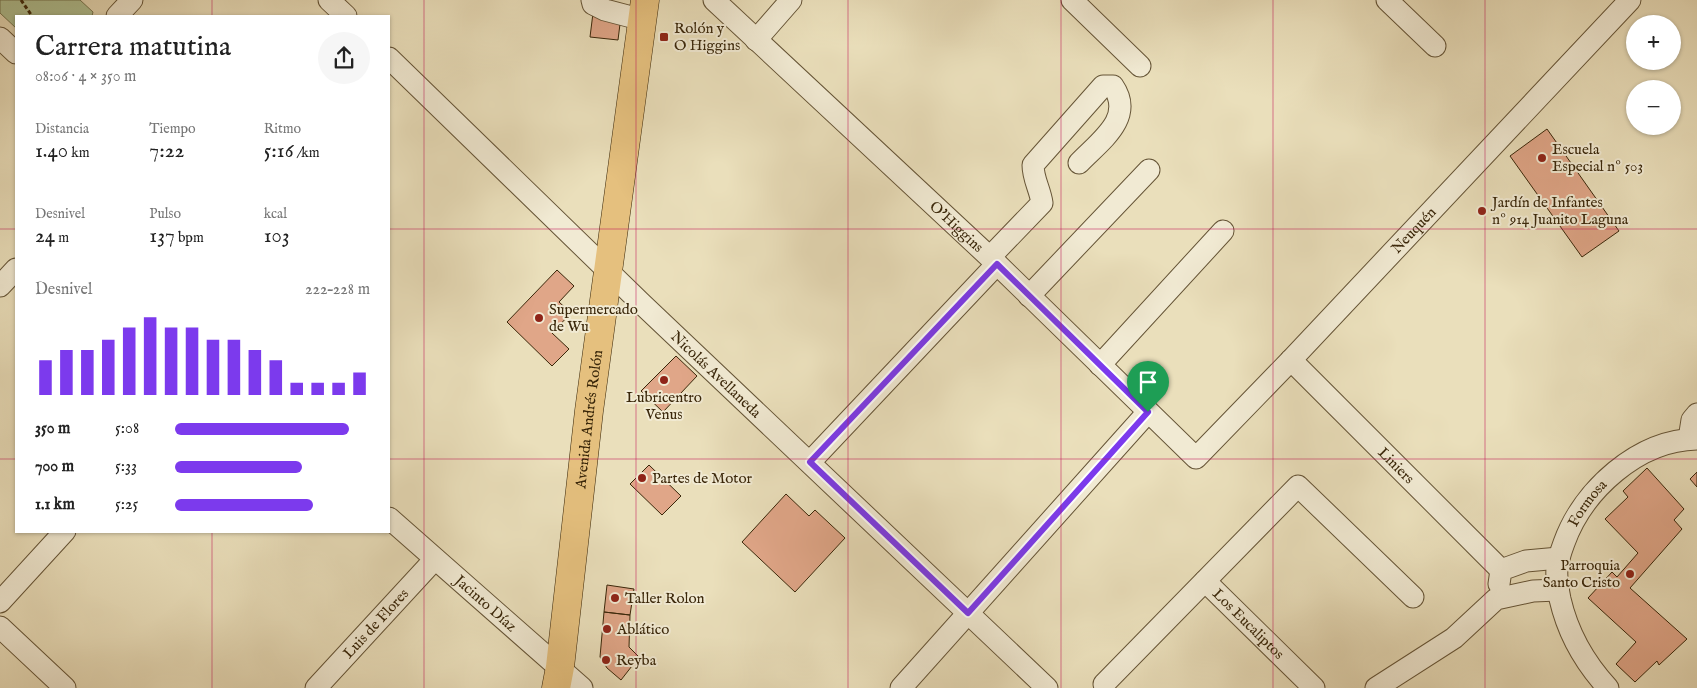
<!DOCTYPE html>
<html lang="es">
<meta charset="utf-8">
<style>
:root{--surface:#fff;--page:#f6f6f6;--text:#222;--muted:#767676;--accent:#7c3aed}
body{margin:0;font-family:"IM FELL English",serif;background:var(--page);color:var(--text);height:100vh;display:flex;flex-direction:column;font-size:19px;white-space:nowrap}
*{box-sizing:border-box;margin:0}
p{font-size:16px;color:var(--muted)}
.icon{flex:none;width:28px;height:28px;fill:none;stroke:currentColor;stroke-width:2;stroke-linecap:round;stroke-linejoin:round}
.map{position:relative;flex:1;overflow:hidden}
.sheet{position:absolute;left:15px;top:15px;width:375px;height:518px;display:flex;flex-direction:column;background:var(--surface);border-radius:0px;box-shadow:0 1px 4px #0004}
.sheet>*{flex:none}
.controls{position:absolute;left:1626px;top:15px;display:grid;gap:10px}
.controls a{display:grid;place-items:center;width:55px;height:55px;border-radius:50%;background:var(--surface);box-shadow:0 1px 4px #0004;font-size:25px}
.pin{position:absolute;display:grid;place-items:center;width:42px;height:42px;color:#fff;margin:-51px -21px;border-radius:50% 50% 50% 0;rotate:-45deg;box-shadow:0 0 5px #0007}
.pin .icon{rotate:45deg}
.round{display:grid;place-items:center;flex:none;width:52px;height:52px;border-radius:26px;background:var(--page)}
.head{display:flex;align-items:center;justify-content:space-between;height:85px;padding:0 20px}
h1{font-size:28px;font-weight:600;line-height:38px}
.figures{display:grid;grid-template-columns:repeat(3,1fr);gap:8px;height:85px;padding:5px 20px}
.figures div{display:grid;align-content:center}
.figures b{font-size:21px;font-weight:600}
.figures small{font-size:14px;font-weight:400}
.figures p{font-size:14px}
.chart{height:140px;padding:10px 20px}
.chart p{display:flex;justify-content:space-between}
.chart svg{width:100%;height:90px;margin-top:5px;stroke:var(--accent);stroke-width:6}
ul{padding:0 20px;list-style:none;font-size:16px}
li{display:grid;grid-template-columns:80px 60px 1fr;align-items:center;height:38px}
li i{height:12px;border-radius:6px;background:var(--accent)}
.map>svg:first-child{display:block}
</style>
<div class="map">
<svg width="1697" height="688" viewBox="0 0 1697 688">
<rect width="100%" height="100%" fill="#eadfbb"/>
<filter id="stains"><feTurbulence type="fractalNoise" baseFrequency=".004" numOctaves="4"/><feColorMatrix values="0 0 0 0 .2 0 0 0 0 .09 0 0 0 0 .02 0 0 0 .5 -.17"/></filter>
<radialGradient id="worn" r=".72"><stop offset=".6" stop-color="#630" stop-opacity="0"/><stop offset="1" stop-color="#630" stop-opacity=".3"/></radialGradient>
<!-- green -->
<path fill="#b0c395" stroke="#74744f" d="M0,0h80l13,12 -1,4h-76v12l-16,-15z"/>
<!-- building -->
<path fill="#e0a688" stroke="#392609" d="M593,13l28,3 -3,24 -28,-3z
M1547,129l72,102 -37,26 -72,-101z
M557,270l17,16 -15,16 12,11 -19,20 17,16 -17,17 -45,-44z
M676,356l21,20 -34,36 -22,-21z
M649,465l32,31 -19,19 -32,-31z
M1647,468l37,41 -10,11 8,9 -52,59 57,51 -28,26 -2,-4 -22,21 -19,-18 20,-22 -48,-44 24,-26 5,5 21,-24 -33,-34 23,-22 -5,-6z
M1697,472v15l-7,-8z
M786,494l23,22 6,-6 30,28 -50,54 -53,-50z
M607,585l27,4 -4,26 -26,-3z
M604,612l26,3 -1,32 10,10 -18,23 -14,-12 -7,-11z"/>
<g fill="none" stroke-linecap="round" stroke-linejoin="round">
<!-- minor casing -->
<g stroke="#655436" stroke-width="23">
<g id="minor">
<path d="M329,0l17,16"/>
<path d="M592,0l1,4 12,6 38,10"/>
<path id="s1" d="M714,0l283,264 199,194 95,-98 339,-360"/>
<path d="M1072,0l68,66"/>
<path d="M1387,0l48,46"/>
<path d="M117,16l15,-16"/>
<path d="M0,38l16,15"/>
<path d="M756,40l35,-40"/>
<path id="s2" d="M389,58l252,245 406,385"/>
<path d="M990,257l52,-54c-2,-14 -9,-24 -9,-38l70,-79h10c22,32 -13,55 -34,77"/>
<path d="M0,286l16,-17"/>
<path d="M1029,296l120,-126"/>
<path id="s3" d="M1291,360l210,210"/>
<path d="M1100,365l123,-134"/>
<path d="M1689,439l3,-19 5,-6"/>
<path d="M810,462l187,-198"/>
<path id="s4" d="M389,518l193,170"/>
<path id="s5" d="M1205,581l109,107"/>
<path d="M1499,584l2,-14 25,-9 33,-3"/>
<path d="M0,602l65,-71"/>
<path d="M0,627l65,61"/>
<path d="M1104,684l194,-198 115,111"/>
<path id="s6" d="M316,688l119,-129"/>
<path d="M901,688l247,-276"/>
<path d="M1376,688l78,-50 42,-39 37,-8 25,-1"/>
<path id="s7" d="M1608,688c-24,-26 -40,-54 -48,-89 -2,-10 -4,-20 -3,-30 1,-9 4,-18 7,-26 19,-53 74,-103 133,-104"/>
</g>
</g>
<!-- major casing -->
<g stroke="#392609" stroke-width="29">
<g id="major">
<path id="s8" d="M556,688l4,-21 29,-256 56,-411"/>
</g>
</g>
<!-- path -->
<path stroke="#392609" stroke-width="3" stroke-dasharray="4 2.5" stroke-linecap="butt" d="M21,0l11,16"/>
<!-- minor -->
<use href="#minor" stroke="#f1ead3" stroke-width="21"/>
<!-- major -->
<use href="#major" stroke="#e5c07e" stroke-width="28"/>
</g>
<g fill="none" stroke-linecap="round" stroke-linejoin="round">
<!-- route casing -->
<g stroke="#fff" stroke-width="10">
<path id="route" d="M997,264l151,148 -180,201 -158,-151z"/>
</g>
<!-- route -->
<use href="#route" stroke="#7c3aed" stroke-width="6"/>
</g>
<!-- grid -->
<path fill="none" stroke="#c2185b" stroke-width="1" stroke-opacity="0.55" d="M212,0v16M424,0v688M636,0v688M848,0v688M1061,0v688M1273,0v688M1485,0v688M0,229h16M389,229h1308M0,459h16M389,459h1308M212,531v157"/>
<!-- markers -->
<g fill="#8f2418" stroke="#f1ead3" stroke-width="2">
<rect x="659" y="32" width="10" height="10" rx="2.5"/>
<circle cx="1542" cy="158" r="5"/>
<circle cx="1482" cy="211" r="5"/>
<circle cx="539" cy="318" r="5"/>
<circle cx="664" cy="380" r="5"/>
<circle cx="642" cy="478" r="5"/>
<circle cx="1630" cy="574" r="5"/>
<circle cx="615" cy="598" r="5"/>
<circle cx="607" cy="629" r="5"/>
<circle cx="606" cy="660" r="5"/>
</g>
<g text-anchor="middle" stroke-width="4" stroke-linejoin="round" paint-order="stroke">
<!-- poi labels -->
<g font-size="15" fill="#392609" stroke="#f1ead3" text-anchor="start">
<text x="674" y="33">Rolón y<tspan x="674" dy="17">O Higgins</tspan></text>
<text x="1552" y="154">Escuela<tspan x="1552" dy="17">Especial nº 503</tspan></text>
<text x="1492" y="207">Jardín de Infantes<tspan x="1492" dy="17">nº 914 Juanito Laguna</tspan></text>
<text x="549" y="314">Supermercado<tspan x="549" dy="17">de Wu</tspan></text>
<text x="664" y="402" text-anchor="middle">Lubricentro<tspan x="664" dy="17">Venus</tspan></text>
<text x="652" y="483">Partes de Motor</text>
<text x="1620" y="570" text-anchor="end">Parroquia<tspan x="1620" dy="17">Santo Cristo</tspan></text>
<text x="625" y="603">Taller Rolon</text>
<text x="617" y="634">Ablático</text>
<text x="616" y="665">Reyba</text>
</g>
<!-- street labels -->
<g font-size="15" fill="#392609" stroke="#f1ead3">
<text dy="5" stroke="none"><textPath href="#s1" startOffset="332">O'Higgins</textPath></text>
<text dy="5" stroke="none"><textPath href="#s1" startOffset="980">Neuquén</textPath></text>
<text dy="5" stroke="none"><textPath href="#s2" startOffset="455">Nicolás Avellaneda</textPath></text>
<text dy="5" stroke="none"><textPath href="#s8" startOffset="271">Avenida Andrés Rolón</textPath></text>
<text dy="5" stroke="none"><textPath href="#s3" startOffset="149">Liniers</textPath></text>
<text dy="5" stroke="none"><textPath href="#s7" startOffset="206">Formosa</textPath></text>
<text dy="5" stroke="none"><textPath href="#s4" startOffset="129">Jacinto Díaz</textPath></text>
<text dy="5" stroke="none"><textPath href="#s6" startOffset="88">Luis de Flores</textPath></text>
<text dy="5" stroke="none"><textPath href="#s5" startOffset="61">Los Eucaliptos</textPath></text>
</g>
</g>
<rect width="100%" height="100%" filter="url(#stains)"/>
<rect width="100%" height="100%" fill="url(#worn)"/>
</svg>
<div class="controls">
<a>+</a>
<a>−</a>
</div>
<div class="pin" style="left:1148px;top:412px;background:#1e9e55"><svg class="icon" aria-label="arrive" viewBox="0 0 24 24"><path d="M6 21V4h12l-3 4 3 4H6"/></svg></div>
<section class="sheet">
<div class="head"><div><h1>Carrera matutina</h1><p>08:06 · 4 × 350 m</p></div><a class="round"><svg class="icon" aria-label="share" viewBox="0 0 24 24"><path d="M12 15V3M7 8l5-5 5 5M5 13v7h14v-7"/></svg></a></div>
<div class="figures">
<div><p>Distancia</p><b>1.40<small> km</small></b></div>
<div><p>Tiempo</p><b>7:22</b></div>
<div><p>Ritmo</p><b>5:16<small> /km</small></b></div>
</div>
<div class="figures">
<div><p>Desnivel</p><b>24<small> m</small></b></div>
<div><p>Pulso</p><b>137<small> bpm</small></b></div>
<div><p>kcal</p><b>103</b></div>
</div>
<div class="chart"><p><span>Desnivel</span>222–228 m</p>
<svg viewBox="0 0 160 44" preserveAspectRatio="none"><path d="M5 44V27M15 44V22M25 44V22M35 44V17M45 44V11M55 44V6M65 44V11M75 44V11M85 44V17M95 44V17M105 44V22M115 44V27M125 44V38M135 44V38M145 44V38M155 44V33"/></svg>
</div>
<ul>
<li><b>350 m</b>5:08<i style="width:89%"></i></li>
<li><b>700 m</b>5:33<i style="width:65%"></i></li>
<li><b>1.1 km</b>5:25<i style="width:71%"></i></li>
</ul>
</section>
</div>
